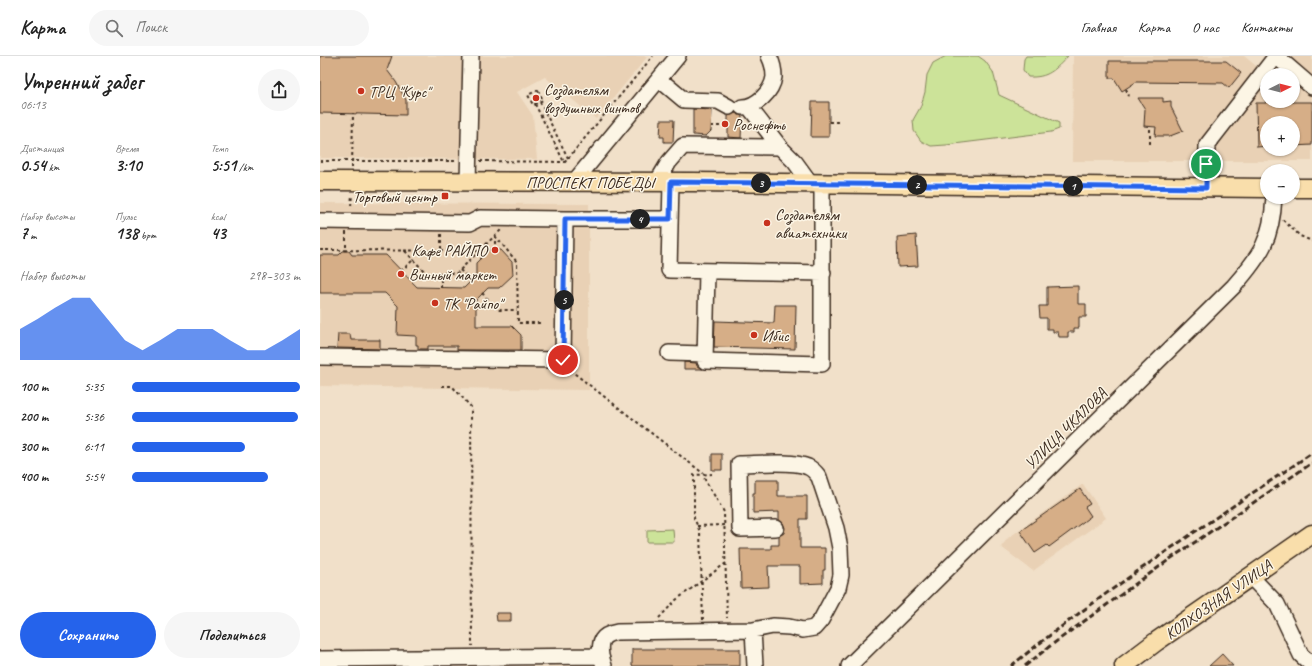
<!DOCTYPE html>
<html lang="ru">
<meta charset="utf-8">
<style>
:root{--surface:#fff;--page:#f6f6f6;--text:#222;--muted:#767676;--line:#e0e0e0;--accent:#2563eb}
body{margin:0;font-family:Caveat,sans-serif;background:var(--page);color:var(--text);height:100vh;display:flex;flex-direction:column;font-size:15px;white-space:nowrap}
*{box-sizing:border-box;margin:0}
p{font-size:13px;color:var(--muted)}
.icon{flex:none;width:22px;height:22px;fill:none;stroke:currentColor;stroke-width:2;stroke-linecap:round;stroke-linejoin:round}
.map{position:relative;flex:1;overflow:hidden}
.sheet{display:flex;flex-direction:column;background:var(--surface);width:320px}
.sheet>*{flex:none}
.needle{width:26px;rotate:84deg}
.fabs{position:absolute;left:940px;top:12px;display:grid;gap:8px}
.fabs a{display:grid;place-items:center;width:40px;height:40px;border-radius:50%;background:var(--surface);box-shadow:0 1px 3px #0004;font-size:20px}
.pin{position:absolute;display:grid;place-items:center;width:34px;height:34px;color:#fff;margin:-17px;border:2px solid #fff;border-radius:50%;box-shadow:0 1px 4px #0007}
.km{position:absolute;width:20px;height:20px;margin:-10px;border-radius:50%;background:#222;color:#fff;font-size:11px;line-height:20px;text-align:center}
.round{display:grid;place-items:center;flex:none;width:42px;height:42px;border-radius:21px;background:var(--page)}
.headline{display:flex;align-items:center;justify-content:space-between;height:68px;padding:0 20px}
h1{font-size:22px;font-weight:700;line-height:30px}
.metrics{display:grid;grid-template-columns:repeat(3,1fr);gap:6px;height:68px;padding:4px 20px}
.metrics div{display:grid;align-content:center}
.metrics b{font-size:17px;font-weight:700}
.metrics small{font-size:11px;font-weight:400}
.metrics p{font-size:11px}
.chart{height:112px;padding:8px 20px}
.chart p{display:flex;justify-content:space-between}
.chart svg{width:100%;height:72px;margin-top:4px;fill:var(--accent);opacity:.7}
.cta{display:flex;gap:8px;margin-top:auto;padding:8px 20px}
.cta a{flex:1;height:46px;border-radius:24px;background:var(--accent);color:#fff;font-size:16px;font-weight:700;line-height:46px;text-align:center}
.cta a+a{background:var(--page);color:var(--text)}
ul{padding:0 20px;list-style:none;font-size:13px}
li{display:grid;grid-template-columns:64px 48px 1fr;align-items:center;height:30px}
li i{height:10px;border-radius:5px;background:var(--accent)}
header{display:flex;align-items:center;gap:24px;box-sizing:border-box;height:56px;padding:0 20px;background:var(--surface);border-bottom:1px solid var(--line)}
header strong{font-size:19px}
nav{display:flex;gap:22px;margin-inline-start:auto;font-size:14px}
.search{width:280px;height:36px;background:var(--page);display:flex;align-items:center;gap:10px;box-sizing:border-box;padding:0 14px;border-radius:22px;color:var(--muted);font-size:15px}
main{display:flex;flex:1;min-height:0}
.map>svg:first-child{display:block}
</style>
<header>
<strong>Карта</strong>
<div class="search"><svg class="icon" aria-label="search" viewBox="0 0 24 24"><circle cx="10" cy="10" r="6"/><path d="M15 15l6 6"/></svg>Поиск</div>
<nav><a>Главная</a><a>Карта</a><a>О нас</a><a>Контакты</a></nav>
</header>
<main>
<section class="sheet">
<div class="headline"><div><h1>Утренний забег</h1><p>06:13</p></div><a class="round"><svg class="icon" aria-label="share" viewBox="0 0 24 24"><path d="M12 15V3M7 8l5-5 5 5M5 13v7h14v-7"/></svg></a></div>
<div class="metrics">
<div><p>Дистанция</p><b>0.54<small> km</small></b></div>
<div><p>Время</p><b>3:10</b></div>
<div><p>Темп</p><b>5:51<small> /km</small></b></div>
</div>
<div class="metrics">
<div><p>Набор высоты</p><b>7<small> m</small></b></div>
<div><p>Пульс</p><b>138<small> bpm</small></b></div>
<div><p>kcal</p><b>43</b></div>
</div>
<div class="chart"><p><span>Набор высоты</span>298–303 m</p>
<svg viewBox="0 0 160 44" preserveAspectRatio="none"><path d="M0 44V25L10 19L20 12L30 6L40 6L50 19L60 32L70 38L80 32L90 25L100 25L110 25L120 32L130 38L140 38L150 32L160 25V44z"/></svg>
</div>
<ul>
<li><b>100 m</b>5:35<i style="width:100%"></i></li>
<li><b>200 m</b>5:36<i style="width:99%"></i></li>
<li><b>300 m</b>6:11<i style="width:67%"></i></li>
<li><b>400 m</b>5:54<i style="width:81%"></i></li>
</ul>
<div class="cta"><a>Сохранить</a><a>Поделиться</a></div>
</section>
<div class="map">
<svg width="992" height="610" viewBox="0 0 992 610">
<rect width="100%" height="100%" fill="#f1e0c9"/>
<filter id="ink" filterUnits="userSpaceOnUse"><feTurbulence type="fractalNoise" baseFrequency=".025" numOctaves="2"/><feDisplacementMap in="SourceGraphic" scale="8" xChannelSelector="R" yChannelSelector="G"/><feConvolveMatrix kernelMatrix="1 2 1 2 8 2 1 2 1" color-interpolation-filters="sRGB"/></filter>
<g filter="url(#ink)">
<!-- built -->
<path fill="#e9d1b5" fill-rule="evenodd" d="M0,0h328l-52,63 -51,-42 -28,15 16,24 4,43 -217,-1z
M753,0h171l22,18 15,-18h31v105h-240zM947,19h26v26h-26zM947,67h26v26h-26z
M0,147l269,1v186l-269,-4z
M763,428l23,34 -73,53 -32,-24 7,-9z"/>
<!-- green -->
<path fill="#cce399" stroke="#84865c" d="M626,0h32l7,5 8,11 6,23 60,28v6l-8,3 -105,13 -15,1 -10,-5 -7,-10 -1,-11 8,-14 4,-14 2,-17 6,-12z
M706,0h42c-13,14 -20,22 -40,21l-5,-7 1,-11z
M353,473l1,13h-27v-12z"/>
<!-- building -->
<path fill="#d6ae87" stroke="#3b2a1e" d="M0,0h72l-5,14 9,12 10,18v15l-86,-2z
M789,5h117l15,12 -12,15 -6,-5 -87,-1 -14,9 -8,-13h-5z
M818,42h25v4l8,-1v6l12,24 -13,5h-15l1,-9 -12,-1 1,-17z
M946,45h17v1h29v43l-19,1v-23h-26v23l-10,1 -1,-44h10z
M492,46h17v35h-18z
M373,53l19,1 -1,21 -5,5 -13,-1z
M415,57l7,3 -1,22 -13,-1v-21z
M341,64h13l-1,22h-9v-5h-4z
M596,179l2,31 -20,1 -1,-30z
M169,194h12l11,12 1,13 -14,13h-11l-12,12v26h36l9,9v15h-64v-4h-29v3h-10v-4h-2v-9l-19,-1 1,-29 -13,-13h-65v-38h19l4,-4h6l3,4h34l31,32 47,1 12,-12v-13z
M758,230v18h8v13h-7v11h-5v4h-6v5h-9l-1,-5h-5v-3h-6v-11h-7l-1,-12h8v-19z
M455,249h21l-1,44 -81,-2 1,-26 59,2z
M18,278h12l1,6h29v9l-43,-1z
M364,306l12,1 1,3 6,3h-19z
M392,398h10v16h-10z
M435,424h23v16h29v23h-7v29h25v22h-2v13l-23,1v-18h-32l1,21 -28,1 -1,-39h31v-4h8v-9l5,-3 1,-5 -2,-5 -4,-3v-8l-26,1v-20h2z
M760,433l10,15 -5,3 6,9 -42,31 -2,-2 -12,8 -15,-22z
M176,557h15v8h-14z
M312,593h108v17h-108z
M902,598l11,12h-24z"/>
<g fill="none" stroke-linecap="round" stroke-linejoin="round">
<!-- minor casing -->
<g stroke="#3b2a1e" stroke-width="18">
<path id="minor" d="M956,0l36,31
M339,23l25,21 34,1 11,6
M422,51c14,0 30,-15 32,-30 0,-7 -2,-15 -5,-21
M429,51l31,40
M148,126l3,-126
M254,126l104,-126
M337,126l12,-20 14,-16 97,1 15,15 16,22
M351,126l-2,88 154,3
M886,132l1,-43 69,-89
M0,165l150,2 10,-5 85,1
M387,215l-2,90 117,3v-180
M349,297l36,1
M0,301l243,3 2,-141h105
M931,521l26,27 24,51 11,10
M433,574l2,36
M281,600c-2,-15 0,-21 16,-24l136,-2 20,-4 16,1 14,3 11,-2 7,-8 17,-32 3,-13 -1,-27 -4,-20 -17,-51c-3,-4 -6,-8 -11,-10 -15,-7 -52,-3 -69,-3l1,65 36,-1
M0,603l281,-3 3,10
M529,610l385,-380c27,-31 38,-47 40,-89"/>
</g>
<!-- major casing -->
<g stroke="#3b2a1e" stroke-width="21">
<path id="major" d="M0,125l372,1 575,6
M973,132h19
M804,610l33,-25 155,-107"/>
</g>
<!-- path -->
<path stroke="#3b2a1e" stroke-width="2" stroke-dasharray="3 3" stroke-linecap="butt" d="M806,33l3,7
M218,34l5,10 -10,5 -5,-10z
M220,46l28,56
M215,48l29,58
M509,66h11
M391,70h11
M830,88v-17
M0,105h137
M160,105l85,1 88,-106
M32,112l1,-55
M31,150l1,-11
M963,164l17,16 12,5
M26,176v18
M121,178v17
M175,180l22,26 1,61h23
M0,194l159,1 22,-21
M175,194v-13
M85,195l21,22h31l22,-22
M140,214l11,11
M81,215l12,-11
M121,232v-15
M162,237l16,17h19
M250,314l134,104v4l20,34 3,106
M122,330h10l19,21 1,239
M377,470l28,-1
M339,562l17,-18 50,-37
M383,564l-3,-88 -6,-14v-43l18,-1"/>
<!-- minor -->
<use href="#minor" stroke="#fcf5e5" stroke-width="15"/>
<!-- major -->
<use href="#major" stroke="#f9deab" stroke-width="18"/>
<!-- rail -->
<path stroke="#3b2a1e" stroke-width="3" stroke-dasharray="6 3" stroke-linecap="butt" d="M691,610c95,-77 199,-144 301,-213
M705,610l25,-20 120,-87 142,-96"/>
</g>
</g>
<g fill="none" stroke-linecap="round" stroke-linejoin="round" filter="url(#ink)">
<!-- route casing -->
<g stroke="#fff" stroke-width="8">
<path id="route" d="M243,304l2,-141h105l1,-37 535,6v-24"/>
</g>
<!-- route -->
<use href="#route" stroke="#2563eb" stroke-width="5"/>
</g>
<!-- markers -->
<g fill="#c8321e" stroke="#fcf5e5" stroke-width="1.5">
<circle cx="41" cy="35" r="4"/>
<circle cx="216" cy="42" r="4"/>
<circle cx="405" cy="68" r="4"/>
<rect x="121" y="136" width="8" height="8" rx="2"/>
<circle cx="447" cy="167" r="4"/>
<circle cx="175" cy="194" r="4"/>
<circle cx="81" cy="218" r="4"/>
<circle cx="115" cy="247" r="4"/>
<circle cx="434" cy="279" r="4"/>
</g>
<g text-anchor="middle" stroke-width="3" stroke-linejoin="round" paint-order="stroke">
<!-- poi labels -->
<g font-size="16" fill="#3b2a1e" stroke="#fcf5e5" text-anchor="start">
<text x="224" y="39">Создателям<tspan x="224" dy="18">воздушных винтов</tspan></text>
<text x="49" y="41">ТРЦ "Курс"</text>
<text x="413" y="74">Роснефть</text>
<text x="117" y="146" text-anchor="end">Торговый центр</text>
<text x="455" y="164">Создателям<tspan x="455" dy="18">авиатехники</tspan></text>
<text x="167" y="200" text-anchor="end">Кафе РАЙПО</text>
<text x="89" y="224">Винный маркет</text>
<text x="123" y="253">ТК "Райпо"</text>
<text x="442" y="285">Ибис</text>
</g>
<!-- street labels -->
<g font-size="16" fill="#3b2a1e" stroke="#fcf5e5">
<text x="270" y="132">ПРОСПЕКТ ПОБЕДЫ</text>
<text transform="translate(745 372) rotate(-45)" y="6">УЛИЦА ЧКАЛОВА</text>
<text transform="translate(898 543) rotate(-35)" y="6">КОЛХОЗНАЯ УЛИЦА</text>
</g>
</g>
</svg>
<div class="fabs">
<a><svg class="needle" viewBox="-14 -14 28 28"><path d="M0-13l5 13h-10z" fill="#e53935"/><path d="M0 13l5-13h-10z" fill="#767676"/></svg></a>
<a>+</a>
<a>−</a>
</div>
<div class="pin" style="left:886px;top:108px;background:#1e9e55"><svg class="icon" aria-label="arrive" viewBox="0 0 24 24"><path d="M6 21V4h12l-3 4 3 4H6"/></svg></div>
<div class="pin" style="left:243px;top:304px;background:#d93025"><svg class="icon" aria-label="check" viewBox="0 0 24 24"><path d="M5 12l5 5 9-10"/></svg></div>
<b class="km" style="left:753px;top:130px">1</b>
<b class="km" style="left:597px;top:129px">2</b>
<b class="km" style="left:441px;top:127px">3</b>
<b class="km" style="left:320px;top:163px">4</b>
<b class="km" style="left:244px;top:244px">5</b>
</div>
</main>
